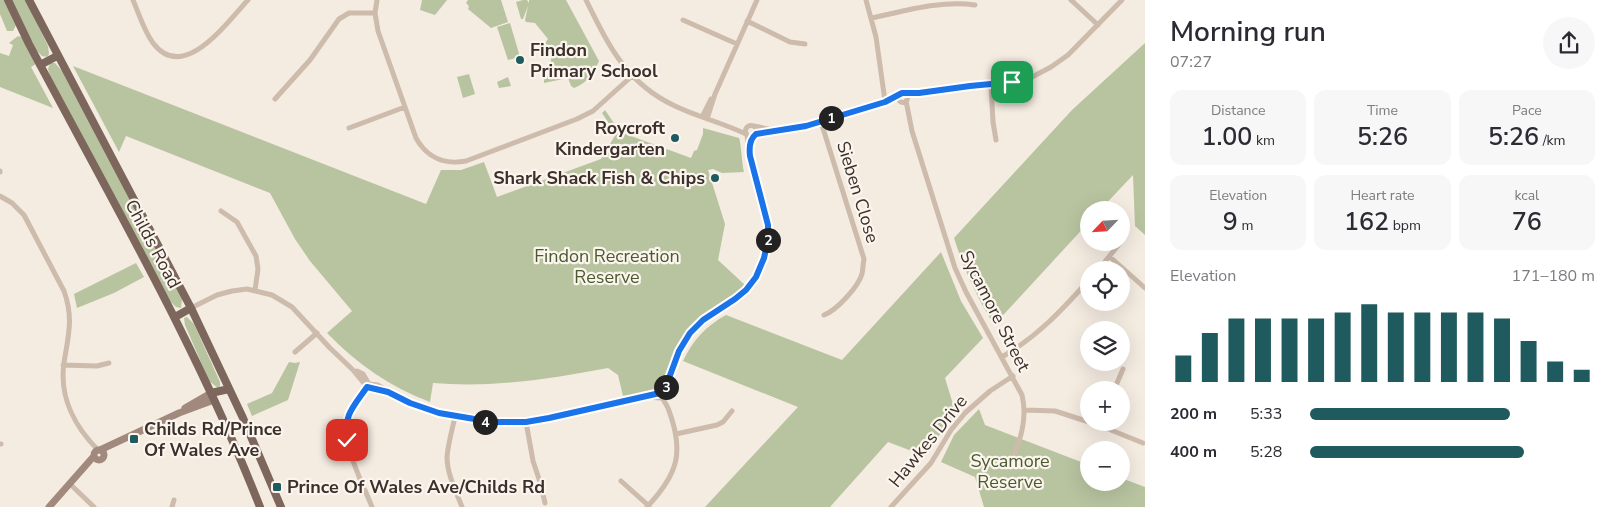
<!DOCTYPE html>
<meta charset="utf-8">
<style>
:root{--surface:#fff;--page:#f7f7f7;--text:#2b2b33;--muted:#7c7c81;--accent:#1f5a5e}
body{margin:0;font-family:"Nunito Sans",sans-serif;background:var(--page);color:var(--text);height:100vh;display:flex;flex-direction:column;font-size:19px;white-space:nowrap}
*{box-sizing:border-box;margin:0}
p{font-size:16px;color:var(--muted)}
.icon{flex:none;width:28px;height:28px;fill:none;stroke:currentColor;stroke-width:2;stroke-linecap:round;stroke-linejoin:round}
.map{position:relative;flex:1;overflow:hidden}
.sheet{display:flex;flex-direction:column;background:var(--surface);width:475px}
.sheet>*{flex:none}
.needle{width:32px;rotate:245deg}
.buttons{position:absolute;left:1080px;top:201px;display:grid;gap:10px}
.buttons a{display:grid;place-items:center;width:50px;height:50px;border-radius:50%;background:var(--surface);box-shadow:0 5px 20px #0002;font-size:25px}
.pin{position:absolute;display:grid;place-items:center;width:42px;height:42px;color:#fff;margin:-21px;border-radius:10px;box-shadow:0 2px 8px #0006}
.km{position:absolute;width:25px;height:25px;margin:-12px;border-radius:50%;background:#222;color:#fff;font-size:14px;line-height:25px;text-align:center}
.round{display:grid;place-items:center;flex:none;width:52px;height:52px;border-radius:26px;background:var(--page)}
.headline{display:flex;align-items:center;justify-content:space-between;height:85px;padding:0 25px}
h1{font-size:28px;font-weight:600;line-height:38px}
.metrics{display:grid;grid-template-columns:repeat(3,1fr);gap:8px;height:85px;padding:5px 25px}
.metrics div{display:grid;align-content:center;border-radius:12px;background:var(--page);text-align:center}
.metrics b{font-size:25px;font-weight:600}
.metrics small{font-size:14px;font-weight:400}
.metrics p{font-size:14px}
.chart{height:140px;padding:10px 25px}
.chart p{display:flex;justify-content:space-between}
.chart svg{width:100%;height:90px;margin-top:5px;stroke:var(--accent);stroke-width:6}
ul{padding:0 25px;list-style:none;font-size:16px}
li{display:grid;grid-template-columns:80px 60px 1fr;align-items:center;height:38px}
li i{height:12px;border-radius:6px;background:var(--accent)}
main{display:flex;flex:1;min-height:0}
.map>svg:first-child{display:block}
</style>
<main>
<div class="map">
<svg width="1145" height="507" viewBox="0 0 1145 507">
<rect width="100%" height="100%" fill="#f4ebe1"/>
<!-- green -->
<path fill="#b8c4a0" d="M0,0h5l11,25 -3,6h-6l-7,-17z
M12,0h14l22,46 1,8 -2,3 -5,-1 -6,-6z
M422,0h25l-12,15 -15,-5z
M468,0h33l7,22 -17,6 -23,-19 1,-3 -3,-3z
M523,0h4l2,3v-3h37l33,61c-6,13 -12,22 -25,27l-3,-2 -3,-8 -24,5v-5l5,-4 3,-22h-4v-6l-3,-3 3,-4 -13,-16 -9,-1 -1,-2 3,-14 -5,13h-2l-5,-17z
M510,23l10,34 -12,3 -11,-33z
M18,36l4,1 14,27 -5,3 22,41 -53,-21v-34l9,3 4,-11 -4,-2z
M1145,43v192l-10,-9 -2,-51 -33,35h-11v12l-95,103c-17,-28 -30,-55 -40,-87l118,-128z
M50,63h5l7,8 119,224 1,4 -1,9 -5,-1 -7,-7 -118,-221 -3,-10z
M73,66l353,138 15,-34h20l23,-8 13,35 104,-38 15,-25 -14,-21 3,-3 15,22 71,26 3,-7 3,-1 6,-16v-6l36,10c2,4 3,26 5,34l-22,1 -9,-4 -5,1 17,54 -7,36 27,25 -13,12 -26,15 -22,23 -12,21 -8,31 -6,5 -35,4 -5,-21 -10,-7c-58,11 -116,20 -175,15l-3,19c-40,-15 -73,-38 -103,-69l25,-22 -42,-50 -15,-22 -25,-46 -144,-57 -7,16z
M469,74l6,20 -12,4 -6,-21z
M508,77l3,9 -12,2 -2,-6z
M941,252l20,49 22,37 -38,40 11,36c-13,13 -20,28 -31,42l-37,-14 -58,65h-125l93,-100 -115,-46c10,-21 23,-35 43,-46l116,45z
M136,263l8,14 -30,16 -37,15 -3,-14z
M187,317l7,7 26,58v4l-2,2 -9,-7 -24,-56 -1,-7z
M289,362l6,1 5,-1 -12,38 -36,16 -5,-12 25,-11z
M979,409l6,16 104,40v17h32v-4l24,9v20h-161l-9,-30 -34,-15 13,-27z"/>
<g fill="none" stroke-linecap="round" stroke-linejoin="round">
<!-- street -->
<path stroke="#cdbbac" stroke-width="5" d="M133,0c6,14 11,31 20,43 31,41 74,-21 95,-43
M377,0l-2,13 3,18 38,107c11,20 29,27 50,23l111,-42 16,-8 39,-35
M586,0c23,46 40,83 89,106 23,11 48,17 71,28
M866,0l10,37 9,64
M1071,0l27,25
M872,18c33,-7 69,-18 103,-13
M683,20l54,24
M747,21l43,21 15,2
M991,85l2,37 3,18
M898.5 98a4.5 4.5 0 1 1 9 0a4.5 4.5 0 1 1-9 0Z
M905,94l107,-11 20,-6 19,-10 17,-12 54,-55
M275,99l35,-39 29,-41 10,-6h26
M906,101l6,30 43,137 11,24 56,103c6,25 -2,46 -12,69
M702,117l9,-18
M707,119l8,-25 42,-94
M821,122l43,137c-1,5 -1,10 -2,15 -4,13 -25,36 -38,41
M745.5 131a5.5 5.5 0 1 1 11 0a5.5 5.5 0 1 1-11 0Z
M754,126l19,4
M349,128l56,-21
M756,134l50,-8 79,-25 14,-6
M0,171v1
M0,196l12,7 12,12 40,76c10,28 4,45 0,72 -5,34 11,64 34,87
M221,211l16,11 19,34 2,13 -3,21
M1110,257l35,31
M1098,270l23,-28
M191,308l26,-13 15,-4 15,-2 25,6 20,12 38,41 23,22 14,17 21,5 37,17 30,8 37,5h34l23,-4 111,-25
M295,352l22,-19
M1002,357c36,-21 59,-46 87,-77
M63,365l34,1 12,-3
M357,371l6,3 6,10 9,1 8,5
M369,384c-5,8 -14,16 -18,25 -14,29 10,70 21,98
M1114,390l9,-21
M660,393l5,-4 5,-10
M647,397l13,1 8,-6c3,-6 1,-12 3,-18 2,-11 7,-22 13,-32 15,-24 38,-30 58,-48 21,-19 30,-50 25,-77 -3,-16 -10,-32 -15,-48 -3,-11 -3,-22 -5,-34
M1025,410l30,1 34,11
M455,417c-3,13 -7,27 -8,40 0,17 9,34 15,50
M526,422l7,39 8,24 4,18
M1091,422l52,21
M676,434l41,-9 6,-3 9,-11
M0,444h1
M621,481l28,25
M69,483l25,24
M172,507l2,-7
M647,507c31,-33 38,-55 21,-99 -2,-4 -5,-8 -7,-13
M891,507l40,-44 20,-33 14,-17 25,-22 23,-15"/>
<!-- secondary -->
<path stroke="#a18a7d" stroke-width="7" d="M185,408l26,-15
M94 455a5 5 0 1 1 10 0a5 5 0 1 1-10 0Z
M100,450l79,-37 35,-13
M49,507l45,-51"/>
<!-- primary -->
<path stroke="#7d675c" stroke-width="8" d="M8,0l21,44c81,153 168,302 231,463
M29,0l162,308 52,110 38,89
M40,65l17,-9
M175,317l16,-9
M211,393l18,-4"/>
</g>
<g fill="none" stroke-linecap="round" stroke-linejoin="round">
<!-- route casing -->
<g stroke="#fff" stroke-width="10">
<path id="route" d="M347,440c-4,-25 7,-34 20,-53l21,5 22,11 29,10 53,9h34l23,-4 111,-25 5,-4 14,-38 11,-18 13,-13 32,-21 11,-9 10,-13 8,-19 4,-18v-15l-18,-69c-1,-8 0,-17 6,-22l50,-8 79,-24 17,-9h17l51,-7 42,-4"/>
</g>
<!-- route -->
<use href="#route" stroke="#1a73e8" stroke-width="6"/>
</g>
<!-- markers -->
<g fill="#1f5a5e" stroke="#fbf5ee" stroke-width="2">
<circle cx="520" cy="60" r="5"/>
<circle cx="675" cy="138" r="5"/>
<circle cx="715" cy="178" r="5"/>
<rect x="129" y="434" width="10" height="10" rx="2.5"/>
<rect x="272" y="482" width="10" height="10" rx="2.5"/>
</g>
<g text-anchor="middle" stroke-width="4.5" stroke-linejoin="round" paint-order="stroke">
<!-- poi labels -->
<g font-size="18" font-weight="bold" fill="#3b302b" stroke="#fbf5ee" text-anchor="start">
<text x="530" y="56">Findon<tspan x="530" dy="21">Primary School</tspan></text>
<text x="665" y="134" text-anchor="end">Roycroft<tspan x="665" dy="21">Kindergarten</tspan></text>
<text x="705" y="184" text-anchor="end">Shark Shack Fish &amp; Chips</text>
<text x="144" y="435">Childs Rd/Prince<tspan x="144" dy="21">Of Wales Ave</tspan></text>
<text x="287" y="493">Prince Of Wales Ave/Childs Rd</text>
</g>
<!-- street labels -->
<g font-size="18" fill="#3b302b" stroke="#fbf5ee">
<text transform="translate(858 192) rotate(73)" y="6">Sieben Close</text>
<text transform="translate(153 244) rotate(62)" y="6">Childs Road</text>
<text transform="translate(995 311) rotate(63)" y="6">Sycamore Street</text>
<text transform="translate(928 441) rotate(-51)" y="6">Hawkes Drive</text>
</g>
<!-- park labels -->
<g font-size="18" fill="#4a5a2e" stroke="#fbf5ee">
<text x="607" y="262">Findon Recreation<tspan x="607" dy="21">Reserve</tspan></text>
<text x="1010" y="467">Sycamore<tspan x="1010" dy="21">Reserve</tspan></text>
</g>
</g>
</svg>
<div class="buttons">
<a><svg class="needle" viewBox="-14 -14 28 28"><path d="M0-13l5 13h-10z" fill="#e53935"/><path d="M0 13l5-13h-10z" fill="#7c7c81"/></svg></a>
<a><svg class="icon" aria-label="locate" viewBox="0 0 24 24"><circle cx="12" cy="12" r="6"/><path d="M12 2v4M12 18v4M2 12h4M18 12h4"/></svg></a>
<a><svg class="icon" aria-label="layers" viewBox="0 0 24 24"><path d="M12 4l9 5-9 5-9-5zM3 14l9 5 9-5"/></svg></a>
<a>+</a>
<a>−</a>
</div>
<div class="pin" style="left:1012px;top:82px;background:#1e9e55"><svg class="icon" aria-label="arrive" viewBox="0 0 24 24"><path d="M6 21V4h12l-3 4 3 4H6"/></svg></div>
<div class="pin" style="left:347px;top:440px;background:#d93025"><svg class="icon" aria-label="check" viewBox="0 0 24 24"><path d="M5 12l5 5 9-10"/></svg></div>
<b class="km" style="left:831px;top:118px">1</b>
<b class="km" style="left:768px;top:240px">2</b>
<b class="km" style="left:666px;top:387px">3</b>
<b class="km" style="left:485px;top:422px">4</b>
</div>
<section class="sheet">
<div class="headline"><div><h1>Morning run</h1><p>07:27</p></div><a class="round"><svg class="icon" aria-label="share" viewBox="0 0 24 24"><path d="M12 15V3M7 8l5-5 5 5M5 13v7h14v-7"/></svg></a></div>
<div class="metrics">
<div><p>Distance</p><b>1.00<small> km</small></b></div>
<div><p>Time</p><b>5:26</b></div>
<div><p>Pace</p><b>5:26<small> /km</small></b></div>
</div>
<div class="metrics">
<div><p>Elevation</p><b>9<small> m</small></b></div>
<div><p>Heart rate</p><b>162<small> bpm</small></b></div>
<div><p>kcal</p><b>76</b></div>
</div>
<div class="chart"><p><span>Elevation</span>171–180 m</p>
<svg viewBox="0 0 160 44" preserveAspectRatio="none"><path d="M5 44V31M15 44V20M25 44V13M35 44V13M45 44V13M55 44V13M65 44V10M75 44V6M85 44V10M95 44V10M105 44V10M115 44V10M125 44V13M135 44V24M145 44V34M155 44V38"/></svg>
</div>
<ul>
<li><b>200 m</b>5:33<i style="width:70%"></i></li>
<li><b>400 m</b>5:28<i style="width:75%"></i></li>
</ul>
</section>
</main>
